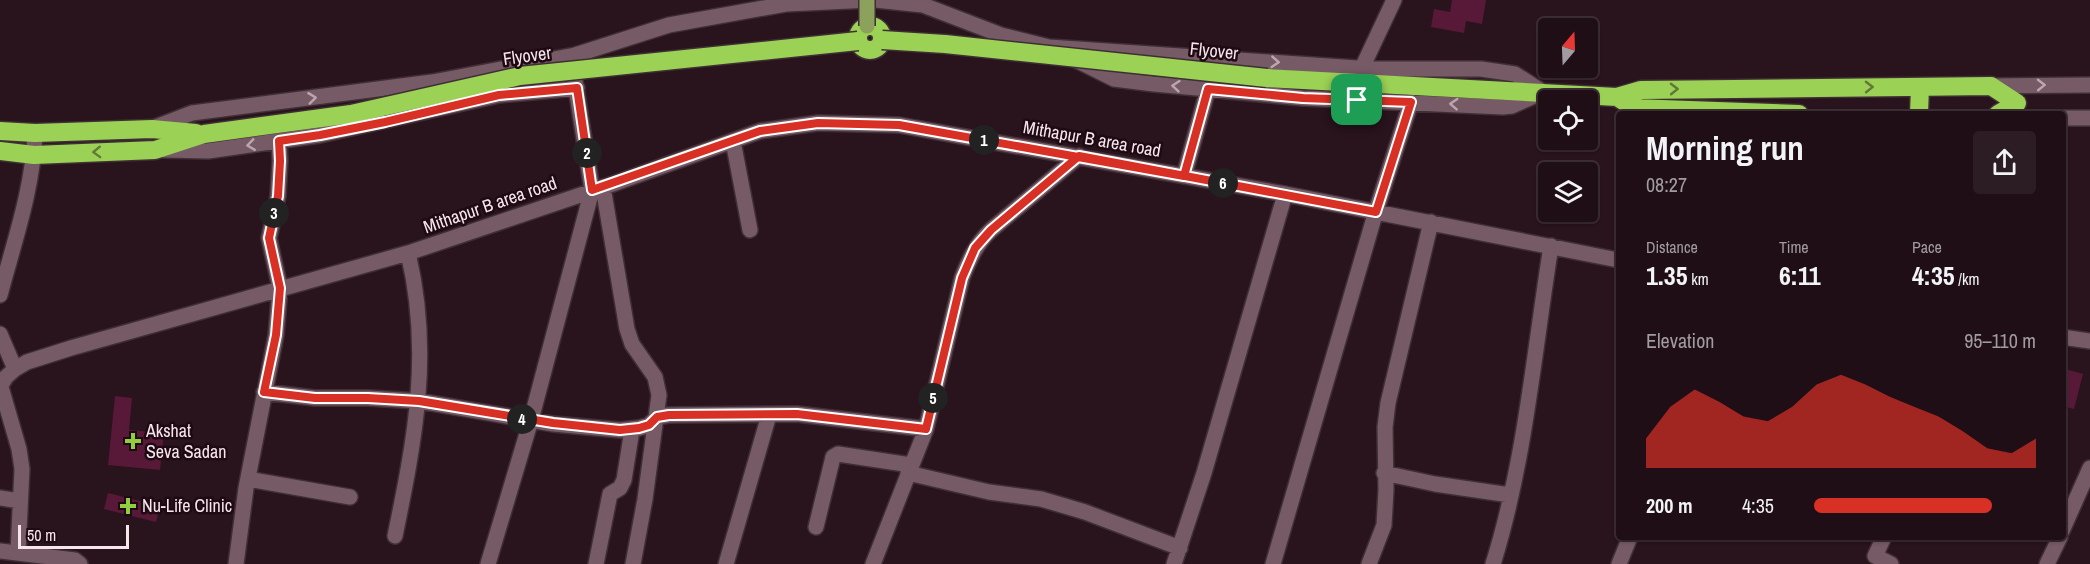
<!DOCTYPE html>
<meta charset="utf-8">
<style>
:root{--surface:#1f0e16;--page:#2c1c23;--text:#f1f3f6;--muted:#a19ca1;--line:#3c2e35;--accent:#d93025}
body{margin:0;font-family:"Archivo Narrow",sans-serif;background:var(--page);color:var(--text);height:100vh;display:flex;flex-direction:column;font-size:22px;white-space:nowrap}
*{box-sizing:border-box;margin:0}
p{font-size:20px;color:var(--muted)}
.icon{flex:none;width:33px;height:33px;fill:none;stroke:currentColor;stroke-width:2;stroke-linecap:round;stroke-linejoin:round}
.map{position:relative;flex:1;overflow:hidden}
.drawer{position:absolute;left:1616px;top:111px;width:450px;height:429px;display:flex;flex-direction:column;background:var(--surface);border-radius:6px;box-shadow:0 2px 4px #0004,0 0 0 2px var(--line)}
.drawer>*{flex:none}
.needle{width:39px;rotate:19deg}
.controls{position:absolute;left:1538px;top:18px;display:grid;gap:12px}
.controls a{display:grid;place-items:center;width:60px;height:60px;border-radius:6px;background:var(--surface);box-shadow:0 2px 4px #0004,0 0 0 2px var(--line);font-size:30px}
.scale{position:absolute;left:18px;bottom:15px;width:111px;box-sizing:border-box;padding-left:6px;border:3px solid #f6e6ec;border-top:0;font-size:16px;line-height:21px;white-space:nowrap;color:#f6e6ec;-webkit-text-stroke:4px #1f0a14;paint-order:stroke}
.pin{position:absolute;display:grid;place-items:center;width:51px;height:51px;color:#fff;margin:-26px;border-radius:12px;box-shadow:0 3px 9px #0006}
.km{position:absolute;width:30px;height:30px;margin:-15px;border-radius:50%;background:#222;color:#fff;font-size:16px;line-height:30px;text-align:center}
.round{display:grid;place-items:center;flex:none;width:63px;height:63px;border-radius:6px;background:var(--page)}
.overview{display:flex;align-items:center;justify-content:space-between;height:102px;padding:0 30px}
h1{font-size:33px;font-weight:800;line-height:45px}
.figures{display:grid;grid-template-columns:repeat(3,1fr);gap:9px;height:102px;padding:6px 30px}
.figures div{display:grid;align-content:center}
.figures b{font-size:26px;font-weight:800}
.figures small{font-size:16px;font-weight:400}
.figures p{font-size:16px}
.chart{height:168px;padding:12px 30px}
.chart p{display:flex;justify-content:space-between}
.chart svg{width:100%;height:108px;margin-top:6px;fill:var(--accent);opacity:.7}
ul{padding:0 30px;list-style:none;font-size:20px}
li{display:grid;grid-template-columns:96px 72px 1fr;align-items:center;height:45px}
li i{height:15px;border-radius:8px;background:var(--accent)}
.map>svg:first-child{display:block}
</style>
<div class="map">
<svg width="2090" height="564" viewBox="0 0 2090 564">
<rect width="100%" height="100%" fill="#29131d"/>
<!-- building -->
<path fill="#581939" d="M1452,0h34l-4,24 -16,-3 -2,12 -33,-6 3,-18 16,3z
M2062,368l21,6 -9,35 -12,-3z
M115,396l17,2 -3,32 35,3 -4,37 -52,-5z
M108,493l52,13 -4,16 -52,-13z"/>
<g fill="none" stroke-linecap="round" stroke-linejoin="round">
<!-- minor casing -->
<g stroke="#3f2f35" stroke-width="18">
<path id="minor" d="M875,0l48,5 78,30 48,12 323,22h109l34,5 28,18
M1076,60l38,19 40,5 149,14 200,9 9,-1 29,-13
M1362,68l32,-68
M1991,86l99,-1
M2062,118h28
M153,128l39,-15 240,-31 143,-27 94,-30 117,-21 85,-4
M733,141l17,89
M164,150l44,1 112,-16 179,-40 78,-7
M1184,176l24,-87
M603,187l24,142 5,15 23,33 4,18 -14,104 -12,65
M0,295c14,-53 33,-106 35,-162
M0,334l15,35 -9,8 -6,10
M2062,337l28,4
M15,369l12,-7 44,-14 337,-95 205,-69 147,-53 58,-8 81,2 386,69 333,66
M1,387l18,62 3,20 -4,83
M264,392l51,6h53l51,3 134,23 67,6 19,-2 10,-3 8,-8 12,-2 128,-1 129,15
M908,473l81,19 52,7 44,13 95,36
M1384,473l51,11 75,11
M248,479l102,18
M0,498l20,3
M816,527l17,-70 5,-3 73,11
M2062,531l28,-63
M395,536c20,-97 37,-184 13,-283
M1884,537l-9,19 16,8
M0,551l75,9 5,4
M236,564l10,-76 30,-153 4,-47 -11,-50 9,-42 2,-35 -1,-20
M488,564l43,-144 61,-230 -20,-128
M596,564l14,-70 10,-6 4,-8 8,-50
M726,564l43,-149
M873,564l53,-135 36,-151c7,-18 14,-34 29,-48l88,-74
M1174,564l30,-91 81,-279
M1273,564l103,-353 35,-109
M1369,564l15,-39 2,-35 -1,-63 3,-24 43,-181
M1493,564c32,-102 41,-212 58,-318
M1619,564l11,-27
M2047,564l13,-27"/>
</g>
<!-- highway casing -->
<g stroke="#3f2f35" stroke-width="21">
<path id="highway" d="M858 38a12 12 0 1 1 24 0a12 12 0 1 1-24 0Z
M1267,78l350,19 24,-7 350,-4 26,17 -19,11
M1617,97l17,11 165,6
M1919,114l1,-27
M0,131l35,2 117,-4 44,4
M0,151l34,4 121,-5 49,-16 147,-20"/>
</g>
<!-- minor -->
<use href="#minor" stroke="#765a65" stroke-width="15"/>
<!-- highway -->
<use href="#highway" stroke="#9bd155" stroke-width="18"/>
<!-- major-bridge casing -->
<g stroke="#3f2f35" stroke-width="18" stroke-linecap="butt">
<path id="major-bridge" d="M867,0v26"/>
</g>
<!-- highway-bridge casing -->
<g stroke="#3f2f35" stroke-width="21" stroke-linecap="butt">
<path id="highway-bridge" d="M882,40l63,4 322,34
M351,114l169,-38 338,-35"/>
</g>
<!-- major-bridge -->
<use href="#major-bridge" stroke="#8ca15b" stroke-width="15"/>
<!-- highway-bridge -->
<use href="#highway-bridge" stroke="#9bd155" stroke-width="18"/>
</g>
<!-- one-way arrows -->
<defs><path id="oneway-chevron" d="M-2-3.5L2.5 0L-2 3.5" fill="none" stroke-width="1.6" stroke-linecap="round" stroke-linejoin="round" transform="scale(1.5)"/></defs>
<g stroke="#bca7af">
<use href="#oneway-chevron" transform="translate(1275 62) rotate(4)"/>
<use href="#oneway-chevron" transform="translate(2041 85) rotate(-1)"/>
<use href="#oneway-chevron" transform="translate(1176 86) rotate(-175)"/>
<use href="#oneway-chevron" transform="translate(312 98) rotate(-7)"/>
<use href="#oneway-chevron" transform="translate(1454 104) rotate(-177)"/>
<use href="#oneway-chevron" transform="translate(251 145) rotate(172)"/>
</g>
<g stroke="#637738">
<use href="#oneway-chevron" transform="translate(1869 87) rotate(-1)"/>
<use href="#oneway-chevron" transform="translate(1674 89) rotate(-1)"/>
<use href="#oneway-chevron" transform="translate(97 152) rotate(178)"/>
</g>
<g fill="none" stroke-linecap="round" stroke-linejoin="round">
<!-- route casing -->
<g stroke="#fff" stroke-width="12">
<path id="route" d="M1357,100l-54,-2 -95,-9 -24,87 -285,-51 -81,-2 -58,8 -168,59 -15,-102 -78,7 -114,27 -65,13 -41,6 1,20 -2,35 -9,42 11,50 -4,47 -12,57 51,6h53l51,3 134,22 67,7 19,-2 10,-3 8,-8 12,-2 128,-1 129,15 36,-151 13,-30 16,-18 88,-74 297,56 35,-110 -54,-2"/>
</g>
<!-- route -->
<use href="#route" stroke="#d93025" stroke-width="8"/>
</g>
<!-- markers -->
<g fill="#92cd3e" stroke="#1f0a14" stroke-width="2">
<path d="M130 432h6v6h6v6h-6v6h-6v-6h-6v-6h6z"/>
<path d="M125 497h6v6h6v6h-6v6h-6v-6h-6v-6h6z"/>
</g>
<g text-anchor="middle" stroke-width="5" stroke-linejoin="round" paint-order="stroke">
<!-- street labels -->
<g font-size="18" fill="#f6e6ec" stroke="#1f0a14">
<text transform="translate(1214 51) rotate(6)" y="6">Flyover</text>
<text transform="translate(527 56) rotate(-8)" y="6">Flyover</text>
<text transform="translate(1092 139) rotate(10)" y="6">Mithapur B area road</text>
<text transform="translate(490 205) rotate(-19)" y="6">Mithapur B area road</text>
</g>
<!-- poi labels -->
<g font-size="18" fill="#f6e6ec" stroke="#1f0a14" text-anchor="start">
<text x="146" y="437">Akshat<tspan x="146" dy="21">Seva Sadan</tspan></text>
<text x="142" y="512">Nu-Life Clinic</text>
</g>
</g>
</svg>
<div class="controls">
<a><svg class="needle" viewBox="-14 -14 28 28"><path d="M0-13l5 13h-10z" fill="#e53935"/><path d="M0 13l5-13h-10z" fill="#a19ca1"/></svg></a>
<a><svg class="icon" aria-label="locate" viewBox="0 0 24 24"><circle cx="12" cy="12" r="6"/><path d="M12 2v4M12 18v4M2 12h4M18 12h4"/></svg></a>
<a><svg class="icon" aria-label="layers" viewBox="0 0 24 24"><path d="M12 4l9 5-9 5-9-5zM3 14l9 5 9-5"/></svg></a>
</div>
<div class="scale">50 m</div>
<div class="pin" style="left:1357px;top:100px;background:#1e9e55"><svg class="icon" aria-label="arrive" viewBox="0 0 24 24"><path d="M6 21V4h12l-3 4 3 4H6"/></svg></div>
<b class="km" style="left:984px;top:140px">1</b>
<b class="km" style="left:587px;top:153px">2</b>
<b class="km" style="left:274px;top:213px">3</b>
<b class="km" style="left:522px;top:419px">4</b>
<b class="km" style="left:933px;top:398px">5</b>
<b class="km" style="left:1223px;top:183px">6</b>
<section class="drawer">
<div class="overview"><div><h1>Morning run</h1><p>08:27</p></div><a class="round"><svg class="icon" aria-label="share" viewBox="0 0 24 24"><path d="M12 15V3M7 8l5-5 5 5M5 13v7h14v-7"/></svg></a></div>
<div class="figures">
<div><p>Distance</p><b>1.35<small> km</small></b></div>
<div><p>Time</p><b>6:11</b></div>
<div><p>Pace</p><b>4:35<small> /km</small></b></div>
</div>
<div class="chart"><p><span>Elevation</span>95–110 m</p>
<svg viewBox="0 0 160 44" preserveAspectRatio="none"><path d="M0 44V32L10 19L20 12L30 17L40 23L50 25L60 19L70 10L80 6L90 10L100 15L110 19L120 23L130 29L140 36L150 38L160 32V44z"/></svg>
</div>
<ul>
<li><b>200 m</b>4:35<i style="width:80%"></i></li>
</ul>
</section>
</div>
